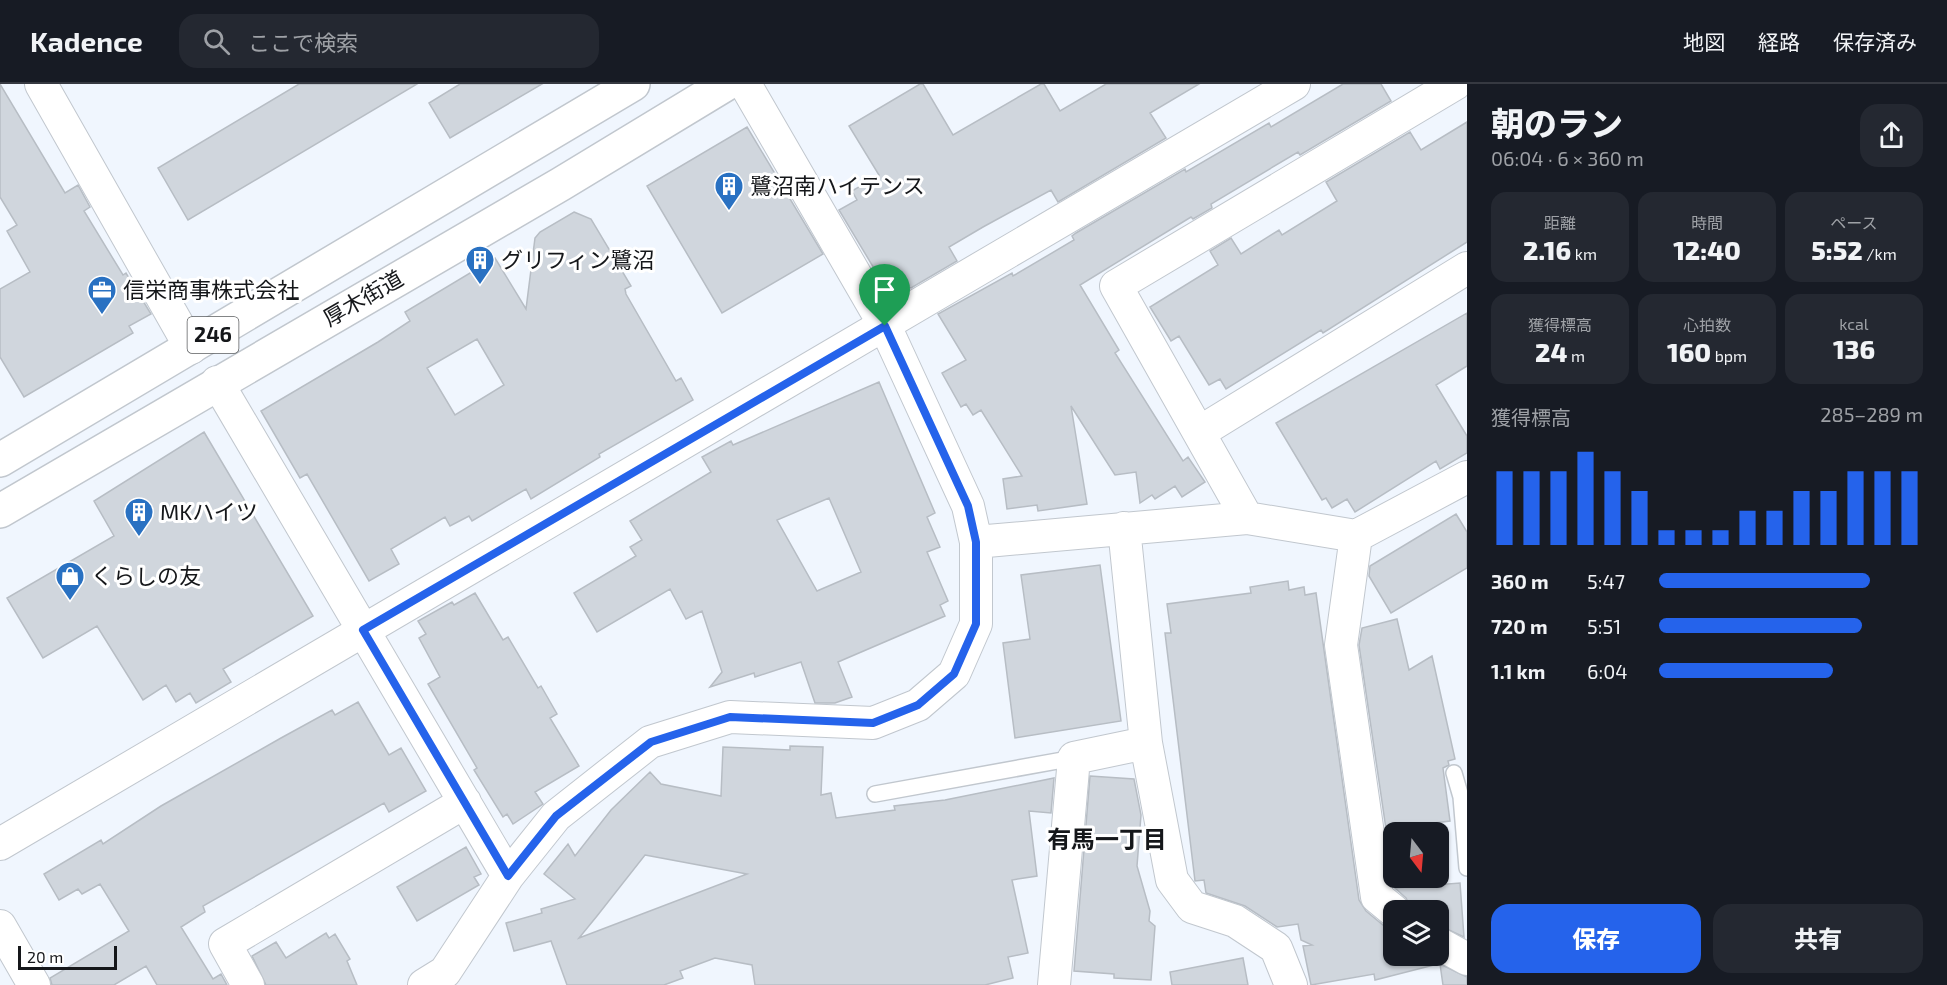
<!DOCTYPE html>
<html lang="ja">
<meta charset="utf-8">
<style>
:root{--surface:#171b24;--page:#242831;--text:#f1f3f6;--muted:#9ea1a6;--line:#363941;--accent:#2563eb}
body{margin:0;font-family:"Exo 2","Noto Sans JP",sans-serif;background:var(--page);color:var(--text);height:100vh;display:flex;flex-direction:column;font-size:22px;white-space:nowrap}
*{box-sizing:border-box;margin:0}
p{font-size:20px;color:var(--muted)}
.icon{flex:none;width:33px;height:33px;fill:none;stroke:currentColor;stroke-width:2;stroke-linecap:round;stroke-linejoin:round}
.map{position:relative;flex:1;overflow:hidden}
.panel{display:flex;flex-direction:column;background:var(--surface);width:480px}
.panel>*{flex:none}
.needle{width:39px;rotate:164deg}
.buttons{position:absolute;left:1383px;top:738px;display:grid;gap:12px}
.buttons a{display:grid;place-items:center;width:66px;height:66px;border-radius:12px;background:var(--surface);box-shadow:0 2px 4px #0004;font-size:30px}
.scale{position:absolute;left:18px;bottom:15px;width:99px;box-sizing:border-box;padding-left:6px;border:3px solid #15171a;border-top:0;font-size:16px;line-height:21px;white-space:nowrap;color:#15171a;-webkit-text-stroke:4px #fff;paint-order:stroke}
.pin{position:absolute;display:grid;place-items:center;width:51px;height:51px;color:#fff;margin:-62px -26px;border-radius:50% 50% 50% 0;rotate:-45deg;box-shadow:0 0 6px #0007}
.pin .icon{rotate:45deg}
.round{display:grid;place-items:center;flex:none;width:63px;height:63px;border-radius:18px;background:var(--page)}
.head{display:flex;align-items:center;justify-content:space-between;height:102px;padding:0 24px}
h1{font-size:33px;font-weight:800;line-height:45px}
.figures{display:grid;grid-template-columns:repeat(3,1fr);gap:9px;height:102px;padding:6px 24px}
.figures div{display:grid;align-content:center;border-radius:15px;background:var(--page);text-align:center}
.figures b{font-size:26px;font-weight:800}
.figures small{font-size:16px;font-weight:400}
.figures p{font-size:16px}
.chart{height:168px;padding:12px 24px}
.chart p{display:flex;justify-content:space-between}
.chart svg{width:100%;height:108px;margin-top:6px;stroke:var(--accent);stroke-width:6}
.primary-button{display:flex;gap:12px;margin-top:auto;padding:12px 24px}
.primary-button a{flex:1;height:69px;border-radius:18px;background:var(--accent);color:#fff;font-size:24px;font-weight:800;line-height:69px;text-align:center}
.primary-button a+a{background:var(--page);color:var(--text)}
ul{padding:0 24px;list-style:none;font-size:20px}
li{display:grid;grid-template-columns:96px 72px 1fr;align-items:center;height:45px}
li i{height:15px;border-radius:8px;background:var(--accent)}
header{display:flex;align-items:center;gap:36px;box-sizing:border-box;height:84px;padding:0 30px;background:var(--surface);border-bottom:2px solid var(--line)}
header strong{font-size:28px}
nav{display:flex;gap:33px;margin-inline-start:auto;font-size:21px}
.search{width:420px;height:54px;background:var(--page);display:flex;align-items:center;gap:15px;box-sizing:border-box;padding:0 21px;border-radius:18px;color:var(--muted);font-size:22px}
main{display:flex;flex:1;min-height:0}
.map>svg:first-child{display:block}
</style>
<header>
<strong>Kadence</strong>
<div class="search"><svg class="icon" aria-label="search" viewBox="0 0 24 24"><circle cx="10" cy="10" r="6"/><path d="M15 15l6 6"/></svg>ここで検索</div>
<nav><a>地図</a><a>経路</a><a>保存済み</a></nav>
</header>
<main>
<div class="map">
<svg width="1467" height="901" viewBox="0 0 1467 901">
<rect width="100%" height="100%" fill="#f0f6fe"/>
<!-- building -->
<path fill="#d0d6dd" stroke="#b7bdc4" stroke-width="1.5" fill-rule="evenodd" d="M0,0l65,109 13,-8 12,22 -6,4 39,64 3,-2 25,41 -22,12 4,7 -109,64 -24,-40v-68l30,-17 -23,-41 10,-6 -17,-28z
M299,0h118l-229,136 -30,-52z
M460,0h82l-92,54 -21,-35z
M920,0h3l30,51 88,-51h3l16,27 46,-27h93l-49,29 16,25 -108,64 -7,-12 -68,37 -34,20 8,14 -46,27 -30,-8 -42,-70 18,-10 -5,-9 27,-16 -30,-49z
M1343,0h38l10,17 -91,54 -2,-3 -87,52 1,4 -19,11 -2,-2 -111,68 39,65 -4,3 68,108 5,-4 17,25 -23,15 -7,-11 -20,13 -3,-4 -12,8 -4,-31 -21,3 -44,-69 16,98 -49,7 -1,-6 -30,4 -4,-30 19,-3 -41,-66 -8,5 -7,-11 -5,3 -19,-34 24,-13 -28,-46 74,-41 1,3 61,-36 -2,-4 4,-3 109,-64 1,3 83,-49 2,4z
M1467,38v120l-144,91 -2,-3 -95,59 -6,-10 -11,6 -30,-49 -8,5 -21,-34 68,-42 -8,-14 21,-13 10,16 38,-24 3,5 55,-34 -11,-19 84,-50 11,18z
M747,43l76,127 -101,59 -75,-127z
M574,128l17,7 40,67 -6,3 1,5 50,87 5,-3 12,22 -94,54 1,3 -69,42 -5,-10 -54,32 -3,-5 -19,10 -5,-9 -54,32 8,15 -30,17 -62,-107 -7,4 -39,-67 117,-69 32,-21 -5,-9 90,-54 31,51 9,-71 5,-6zM477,255l27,46 -49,30 -28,-47z
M1467,229v53l-31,19 31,51v17l-27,16 -4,-8 -81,51 -8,-13 -15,9 -6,-10 -4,2 -46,-77z
M879,298l56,131 -8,4 13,30 -13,5 21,49 -8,4 5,11 -107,46 14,35 -17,6h-20l-14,-41 -46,15 -1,-4 -44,14 12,-15 -20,-61 -16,8 -16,-30 -73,43 -23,-39 62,-37 -6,-9 12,-7 -12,-19 81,-49 -9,-15 29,-16 2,4zM829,414l32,74 -44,19 -40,-71z
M204,348l109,184 -90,53 8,13 -35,21 -6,-10 -14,9 -10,-17 -23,15 -46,-74 -54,32 -36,-60 107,-62 -20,-35z
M1456,430l11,18v36l-76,45 -22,-37 1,-10z
M1100,481l21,156 -106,17 -12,-95 27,-4 -9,-64z
M1288,497l1,9 15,-3 1,8 11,-2 43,307 7,11 17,14 11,4v27h32l12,8 -63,16 -1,-6 -63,11 -8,-39 9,-1 -11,-5 -3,-16 -21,3 -32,-21 -39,-13 -2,-13 -9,1 -30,-248h6l-4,-29 84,-11 -1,-6z
M475,509l28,47 5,-3 30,51 3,-2 16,28 -7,4 29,48 -44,26 8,12 -30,20 -6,-10 -4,3 -29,-47 3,-2 -49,-84 12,-7 -21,-39 7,-4 -8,-13 34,-19 2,3z
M1397,535l12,51 23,-14 23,103 -7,2 1,4 -6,3 7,53 -64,8 -27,-184 3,-17z
M358,618l31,53 12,-7 25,43 -37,21 -5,-9 -181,103 2,6 -24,15 32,52 8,-5 6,11h-70l-11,-19 -32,19h-62l-2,-7 79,-47 -29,-47 -18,10 -4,-5 -19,11 -15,-26 57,-34 2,4 58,-38 120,-68 51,-28 3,5z
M790,662l33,1 -2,48 10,-2 5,25 59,-8 -1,-4 51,-6 109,-22 -3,35 -22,-2 8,65 -25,4 16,73 -20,4 5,21 -28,7h-230l-3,-20 -37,-7 -35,13 3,7 -19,7h-97l-16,-44 -37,10 -8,-28 36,-10 -1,-4 34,-10 -31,-25 24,-30 7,12 36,-46 39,-38 11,12 60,12 2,-49 67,3zM645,771l102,19 -168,64 18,-22z
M1090,692l44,3 7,36 -4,51 13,45 -1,10 6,5 -4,54 -37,-2v-4l-40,-3z
M466,763l15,27 -7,3 5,8 -62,36 -20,-34z
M1460,799l4,54 -26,-12v-15h-26l-6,-12 -11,-10z
M326,849l3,5 6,-4 15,25 -3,2 10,24h-91l-14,-29 24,-14 10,16z
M1243,874l5,27h-76l-2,-13z
M1440,880l27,13v8h-24z"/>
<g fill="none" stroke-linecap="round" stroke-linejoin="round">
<!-- lane casing -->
<g stroke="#c1c7ce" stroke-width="18">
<path id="lane" d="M1454,689l7,24 6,71
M875,710l199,-36"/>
</g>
<!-- street casing -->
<g stroke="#c1c7ce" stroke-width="34">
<path id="street" d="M41,0l150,264
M217,298l291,494
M1200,348l267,-164
M1247,434l-131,-232 339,-202
M1124,444l22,215 26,137 20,27 43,14 41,27 15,37
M1356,452l-15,109 36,252 17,14
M976,458l271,-24 109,18 111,-59
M0,760l1294,-760
M0,842l34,59
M1438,859l29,16
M248,901l-23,-41 240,-142
M424,901l21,-13 63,-96 48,-60 94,-74 80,-25 143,6 45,-18 36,-31 22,-50v-82l-8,-36 -83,-180 -140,-242
M1054,901l20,-227 72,-15"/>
</g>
<!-- highway casing -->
<g stroke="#c1c7ce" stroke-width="36">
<path id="highway" d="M0,376l633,-376
M0,427l561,-327 165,-100"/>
</g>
<!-- lane -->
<use href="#lane" stroke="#fff" stroke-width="15"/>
<!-- street -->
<use href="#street" stroke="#fff" stroke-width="32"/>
<!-- highway -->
<use href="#highway" stroke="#fff" stroke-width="33"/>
</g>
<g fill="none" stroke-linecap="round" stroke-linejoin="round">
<!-- route casing -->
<g stroke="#fff" stroke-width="12">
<path id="route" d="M885,242l83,180 8,36v82l-22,50 -36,31 -45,18 -143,-6 -79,25 -95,74 -48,60 -145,-246z"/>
</g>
<!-- route -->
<use href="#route" stroke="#2563eb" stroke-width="8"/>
</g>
<!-- icons -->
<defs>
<g id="building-pin" transform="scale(1.5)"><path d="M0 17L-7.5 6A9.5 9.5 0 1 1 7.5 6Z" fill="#2971c2" stroke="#fff"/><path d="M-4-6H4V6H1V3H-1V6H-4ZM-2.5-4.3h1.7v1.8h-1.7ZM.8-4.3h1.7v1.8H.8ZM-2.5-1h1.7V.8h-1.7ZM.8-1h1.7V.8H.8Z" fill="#fff"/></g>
<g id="office-pin" transform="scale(1.5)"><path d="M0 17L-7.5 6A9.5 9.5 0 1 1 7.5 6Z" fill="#2971c2" stroke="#fff"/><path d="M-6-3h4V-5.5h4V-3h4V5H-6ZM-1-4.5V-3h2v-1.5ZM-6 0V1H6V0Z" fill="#fff"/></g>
<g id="shop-pin" transform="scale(1.5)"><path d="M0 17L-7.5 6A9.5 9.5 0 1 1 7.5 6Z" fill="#2971c2" stroke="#fff"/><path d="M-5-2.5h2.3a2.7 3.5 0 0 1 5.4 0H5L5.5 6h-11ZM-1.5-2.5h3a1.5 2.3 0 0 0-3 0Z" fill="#fff"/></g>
</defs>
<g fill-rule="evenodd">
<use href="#building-pin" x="729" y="102"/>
<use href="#building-pin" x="480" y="176"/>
<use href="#office-pin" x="102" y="206"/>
<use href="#building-pin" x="139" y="428"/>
<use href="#shop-pin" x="70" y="492"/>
</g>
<g text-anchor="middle" stroke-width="6" stroke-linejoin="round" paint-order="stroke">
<!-- shield labels -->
<rect fill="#fff" stroke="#5b5d5f" stroke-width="1.5" x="187.5" y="233" width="51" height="36" rx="4.5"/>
<g font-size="21" font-weight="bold" fill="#15171a">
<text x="213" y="258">246</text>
</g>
<!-- poi labels -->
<g font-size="22" fill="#15171a" stroke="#fff" text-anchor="start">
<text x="750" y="110">鷺沼南ハイテンス</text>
<text x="501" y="184">グリフィン鷺沼</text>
<text x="123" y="214">信栄商事株式会社</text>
<text x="160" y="436">MKハイツ</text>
<text x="91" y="500">くらしの友</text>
</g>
<!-- street labels -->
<g font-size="22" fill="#15171a" stroke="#fff">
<text transform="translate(363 214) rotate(-30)" y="8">厚木街道</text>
</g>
<!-- neighbourhood labels -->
<g font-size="24" font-weight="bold" fill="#15171a" stroke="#fff">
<text x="1107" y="764">有馬一丁目</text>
</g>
</g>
</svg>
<div class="buttons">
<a><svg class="needle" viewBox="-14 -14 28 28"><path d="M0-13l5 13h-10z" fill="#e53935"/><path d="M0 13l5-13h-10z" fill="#9ea1a6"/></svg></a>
<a><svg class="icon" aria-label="layers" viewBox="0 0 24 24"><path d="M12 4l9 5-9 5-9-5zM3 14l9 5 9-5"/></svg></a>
</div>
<div class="scale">20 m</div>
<div class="pin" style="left:885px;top:242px;background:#1e9e55"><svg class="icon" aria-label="arrive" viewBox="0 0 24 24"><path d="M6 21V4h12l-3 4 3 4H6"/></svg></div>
</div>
<section class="panel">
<div class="head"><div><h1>朝のラン</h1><p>06:04 · 6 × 360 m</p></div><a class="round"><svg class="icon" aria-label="share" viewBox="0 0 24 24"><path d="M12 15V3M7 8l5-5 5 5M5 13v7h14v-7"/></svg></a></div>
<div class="figures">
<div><p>距離</p><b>2.16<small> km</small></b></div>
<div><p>時間</p><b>12:40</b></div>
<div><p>ペース</p><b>5:52<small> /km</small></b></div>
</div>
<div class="figures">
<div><p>獲得標高</p><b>24<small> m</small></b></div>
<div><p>心拍数</p><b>160<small> bpm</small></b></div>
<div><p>kcal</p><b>136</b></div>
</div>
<div class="chart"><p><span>獲得標高</span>285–289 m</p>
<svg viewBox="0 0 160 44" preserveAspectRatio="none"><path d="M5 44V14M15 44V14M25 44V14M35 44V6M45 44V14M55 44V22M65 44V38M75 44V38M85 44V38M95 44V30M105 44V30M115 44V22M125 44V22M135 44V14M145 44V14M155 44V14"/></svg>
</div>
<ul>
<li><b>360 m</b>5:47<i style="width:80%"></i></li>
<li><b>720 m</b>5:51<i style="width:77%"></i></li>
<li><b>1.1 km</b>6:04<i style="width:66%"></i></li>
</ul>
<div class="primary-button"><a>保存</a><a>共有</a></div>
</section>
</main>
